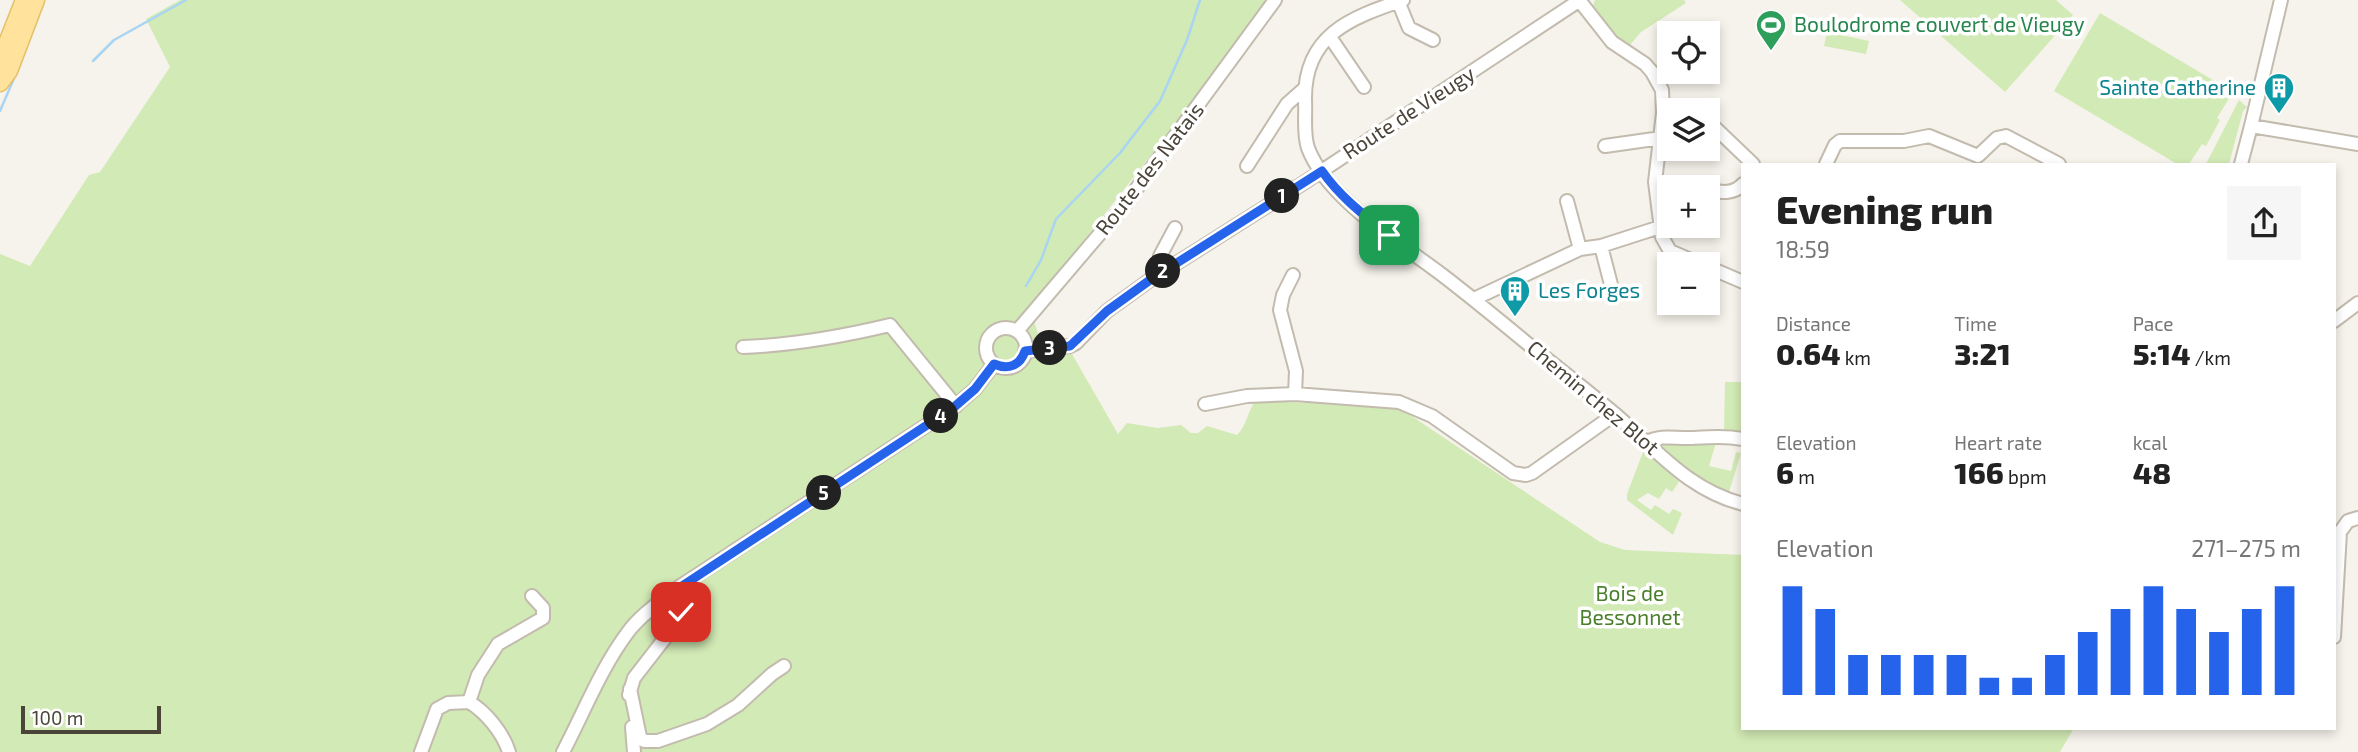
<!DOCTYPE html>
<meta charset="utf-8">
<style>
:root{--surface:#fff;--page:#f6f6f6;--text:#222;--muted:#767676;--accent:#2563eb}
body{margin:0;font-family:"Exo 2",sans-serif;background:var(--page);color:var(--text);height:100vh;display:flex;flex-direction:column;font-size:26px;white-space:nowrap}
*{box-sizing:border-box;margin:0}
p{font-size:23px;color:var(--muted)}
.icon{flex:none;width:38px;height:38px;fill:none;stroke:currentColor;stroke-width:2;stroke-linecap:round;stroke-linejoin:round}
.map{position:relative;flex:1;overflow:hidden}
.sheet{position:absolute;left:1741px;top:163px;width:595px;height:567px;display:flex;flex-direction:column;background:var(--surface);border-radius:0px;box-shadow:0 4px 10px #0003}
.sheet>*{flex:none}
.controls{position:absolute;left:1657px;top:21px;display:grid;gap:14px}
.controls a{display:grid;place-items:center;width:63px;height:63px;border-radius:0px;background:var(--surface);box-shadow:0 4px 10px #0003;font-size:35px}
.scale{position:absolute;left:21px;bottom:18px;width:140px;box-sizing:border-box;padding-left:7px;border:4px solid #4b4439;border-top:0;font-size:19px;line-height:24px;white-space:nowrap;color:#4b4439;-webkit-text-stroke:5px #fff;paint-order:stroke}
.pin{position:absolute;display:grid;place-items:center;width:60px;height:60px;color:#fff;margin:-30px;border-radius:14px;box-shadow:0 4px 10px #0006}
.km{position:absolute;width:35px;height:35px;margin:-18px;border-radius:50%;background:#222;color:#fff;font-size:19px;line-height:35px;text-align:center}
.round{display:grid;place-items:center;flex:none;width:74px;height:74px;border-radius:0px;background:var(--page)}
.summary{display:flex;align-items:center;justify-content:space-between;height:119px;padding:0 35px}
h1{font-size:38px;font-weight:800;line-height:52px}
.metrics{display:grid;grid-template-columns:repeat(3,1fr);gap:10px;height:119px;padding:7px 35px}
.metrics div{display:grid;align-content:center}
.metrics b{font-size:30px;font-weight:800}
.metrics small{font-size:19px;font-weight:400}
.metrics p{font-size:19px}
.chart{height:196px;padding:14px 35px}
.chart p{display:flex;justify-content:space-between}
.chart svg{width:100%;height:126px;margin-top:7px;stroke:var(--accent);stroke-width:6}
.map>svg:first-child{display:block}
</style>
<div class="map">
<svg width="2358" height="752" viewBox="0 0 2358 752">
<rect width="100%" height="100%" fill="#f6f3ec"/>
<!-- green -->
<path fill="#d2eab5" d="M180,0h1086l-63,89 -173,220 10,30 32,15 46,80 9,-11 31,5 23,-3 10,8h7l9,-7 30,9c10,-10 10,-22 18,-34l134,5 15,5 196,131 25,8 118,5v173h331l-14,24h-2060v-498l30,12 59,-91 11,-3 70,-105 -24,-48z
M1595,0h89l2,3 -45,29 -11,13 -18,-11 -19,-28z
M1900,0h156l17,15 -68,77z
M2100,13l133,79 -16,26 3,2 -14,26 -4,-2 -13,20h-12l-123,-73z
M1827,32l42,9 -3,13 -42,-8z
M2239,100l8,7 -4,4 -14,53h-23z
M1725,382h18v54l-19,-4z
M1717,439l-8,27 22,5 5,-19 5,1 -12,39c-29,-7 -49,-29 -71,-49z
M1643,452h7l29,30 -7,10 -6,-4 -7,11 -11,-6 -11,7 14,10 4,-5 14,9 4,-5 9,4 -9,22 -46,-35v-6z"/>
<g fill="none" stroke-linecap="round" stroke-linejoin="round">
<!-- stream -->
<path stroke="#a9d4f2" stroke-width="2.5" d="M93,61l21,-21 72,-40
M18,70l3,-9
M0,111l15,-35
M1026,286l15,-26 15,-41 64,-66 40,-52 27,-61 13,-40"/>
<!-- minor casing -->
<g stroke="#c2bbae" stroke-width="16">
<path id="minor" d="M1403,0c-53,18 -99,35 -98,100 1,15 -2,34 3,48 18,49 92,95 133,126 30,23 58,46 87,70 29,23 58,46 87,70 42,36 73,76 128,90
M1579,0l33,42 33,22 7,8 10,18 1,23 -8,69 7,55 8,14 30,13
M1398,1l11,27 24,12
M1330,37l34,50
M1708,121l45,43
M2251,126l30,-126
M1605,146l56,-8
M1826,164l9,-19 5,-4h64l25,-5 49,20 19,-18 9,-2 53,28
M2241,164l10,-38 107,18
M1247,166l40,-62 18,-16
M1655,182l35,5
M1708,190c13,2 25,5 35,-6
M1567,201l13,48
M1601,246l13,50
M1708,267l35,15
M1162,272l-2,-16 15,-28
M1293,275l-10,20 -3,15 16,61 -1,23
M1474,299l106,-50 21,-3 59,-19
M2334,321l24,-18
M986 348a20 20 0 1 1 40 0a20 20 0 1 1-40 0Z
M1017,331l109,-128 149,-203
M743,347c52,-2 97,-10 147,-22l66,81
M1025,351l45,-5 6,-3 31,-32 43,-31 155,-98 275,-182
M1205,404l42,-8 48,-2 104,8 33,14 81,57 13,2 6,-2 83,-59
M1647,442c15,-8 28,-3 45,-4 18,-1 33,-2 51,1
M2334,637l6,-105 8,-11 10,-3
M630,689l10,48 4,4h14l49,-17 31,-19 34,-31 12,-8
M629,695l5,-17 45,-58c4,-12 0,-18 -6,-29
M469,702l9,-27 20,-31 45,-26v-10l-11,-12
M632,727l2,25
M421,752l16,-43 11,-6 21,-1c17,10 34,31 40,50
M563,752c21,-40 38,-84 65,-120 12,-16 29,-28 45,-41l280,-183 22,-19 19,-25"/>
</g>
<!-- major casing -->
<g stroke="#e6c16a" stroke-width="19">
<path id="major" d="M0,73l7,-30 17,-43
M0,83l9,-12 27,-71"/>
</g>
<!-- minor -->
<use href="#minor" stroke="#fff" stroke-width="12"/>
<!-- major -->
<use href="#major" stroke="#ffe39c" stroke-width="16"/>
</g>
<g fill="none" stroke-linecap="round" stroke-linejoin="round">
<!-- route casing -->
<g stroke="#fff" stroke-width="14">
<path id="route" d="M681,612l-8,-20 280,-184 22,-19 19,-25c14,6 26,2 31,-13l45,-5 37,-35 43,-31 172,-109c18,26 42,44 67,64"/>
</g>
<!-- route -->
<use href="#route" stroke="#2563eb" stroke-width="9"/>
</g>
<!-- icons -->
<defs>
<g id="stadium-pin" transform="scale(1.575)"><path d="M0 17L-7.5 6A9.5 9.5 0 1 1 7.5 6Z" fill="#2e9e5b" stroke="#fff"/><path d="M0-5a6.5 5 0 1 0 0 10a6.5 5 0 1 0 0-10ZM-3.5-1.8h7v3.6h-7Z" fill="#fff"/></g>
<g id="building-pin" transform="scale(1.575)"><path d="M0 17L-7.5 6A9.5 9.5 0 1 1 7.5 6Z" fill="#0f9aa8" stroke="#fff"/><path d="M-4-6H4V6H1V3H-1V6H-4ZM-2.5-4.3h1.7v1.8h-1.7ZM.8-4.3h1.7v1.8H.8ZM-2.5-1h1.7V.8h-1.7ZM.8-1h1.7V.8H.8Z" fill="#fff"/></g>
</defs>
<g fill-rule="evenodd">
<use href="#stadium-pin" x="1771" y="25"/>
<use href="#building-pin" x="2279" y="88"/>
<use href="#building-pin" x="1515" y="291"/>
</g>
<g text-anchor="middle" stroke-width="7" stroke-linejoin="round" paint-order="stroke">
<!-- leisure labels -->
<g font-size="21" fill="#27864d" stroke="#fff" text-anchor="start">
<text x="1794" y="32">Boulodrome couvert de Vieugy</text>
</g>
<!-- culture labels -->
<g font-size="21" fill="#0d838f" stroke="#fff" text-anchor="end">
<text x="2256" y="95">Sainte Catherine</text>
<text x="1538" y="298" text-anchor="start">Les Forges</text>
</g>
<!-- street labels -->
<g font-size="21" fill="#4b4439" stroke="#fff">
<text transform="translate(1409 113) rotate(-33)" y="7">Route de Vieugy</text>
<text transform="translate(1150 169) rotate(-52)" y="7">Route des Natais</text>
<text transform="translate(1593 398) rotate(40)" y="7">Chemin chez Blot</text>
</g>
<!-- park labels -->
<g font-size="21" fill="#4a7f2a" stroke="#fff">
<text x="1630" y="601">Bois de<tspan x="1630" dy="24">Bessonnet</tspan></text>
</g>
</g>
</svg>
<div class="controls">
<a><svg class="icon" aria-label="locate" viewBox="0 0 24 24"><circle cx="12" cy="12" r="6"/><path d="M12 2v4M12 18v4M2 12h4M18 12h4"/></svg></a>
<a><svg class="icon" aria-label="layers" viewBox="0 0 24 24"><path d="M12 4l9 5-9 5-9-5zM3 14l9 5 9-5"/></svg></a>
<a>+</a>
<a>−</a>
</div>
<div class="scale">100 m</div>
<div class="pin" style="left:1389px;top:235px;background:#1e9e55"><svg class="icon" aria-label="arrive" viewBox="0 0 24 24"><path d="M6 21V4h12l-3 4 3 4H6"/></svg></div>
<div class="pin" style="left:681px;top:612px;background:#d93025"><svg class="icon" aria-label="check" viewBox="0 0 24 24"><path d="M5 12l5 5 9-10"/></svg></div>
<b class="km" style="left:1282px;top:196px">1</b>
<b class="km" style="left:1163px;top:271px">2</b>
<b class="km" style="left:1050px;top:348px">3</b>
<b class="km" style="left:941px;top:416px">4</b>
<b class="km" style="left:824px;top:493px">5</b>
<section class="sheet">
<div class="summary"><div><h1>Evening run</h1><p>18:59</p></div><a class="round"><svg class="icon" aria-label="share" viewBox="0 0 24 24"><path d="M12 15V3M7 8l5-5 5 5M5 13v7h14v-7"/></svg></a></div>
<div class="metrics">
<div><p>Distance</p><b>0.64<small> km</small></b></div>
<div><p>Time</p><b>3:21</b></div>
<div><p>Pace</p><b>5:14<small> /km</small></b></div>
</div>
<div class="metrics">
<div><p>Elevation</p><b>6<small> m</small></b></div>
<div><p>Heart rate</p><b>166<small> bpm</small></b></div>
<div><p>kcal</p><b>48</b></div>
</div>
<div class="chart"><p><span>Elevation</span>271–275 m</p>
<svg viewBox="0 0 160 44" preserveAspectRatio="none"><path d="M5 44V6M15 44V14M25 44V30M35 44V30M45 44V30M55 44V30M65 44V38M75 44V38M85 44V30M95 44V22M105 44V14M115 44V6M125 44V14M135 44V22M145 44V14M155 44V6"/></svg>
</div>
</section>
</div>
